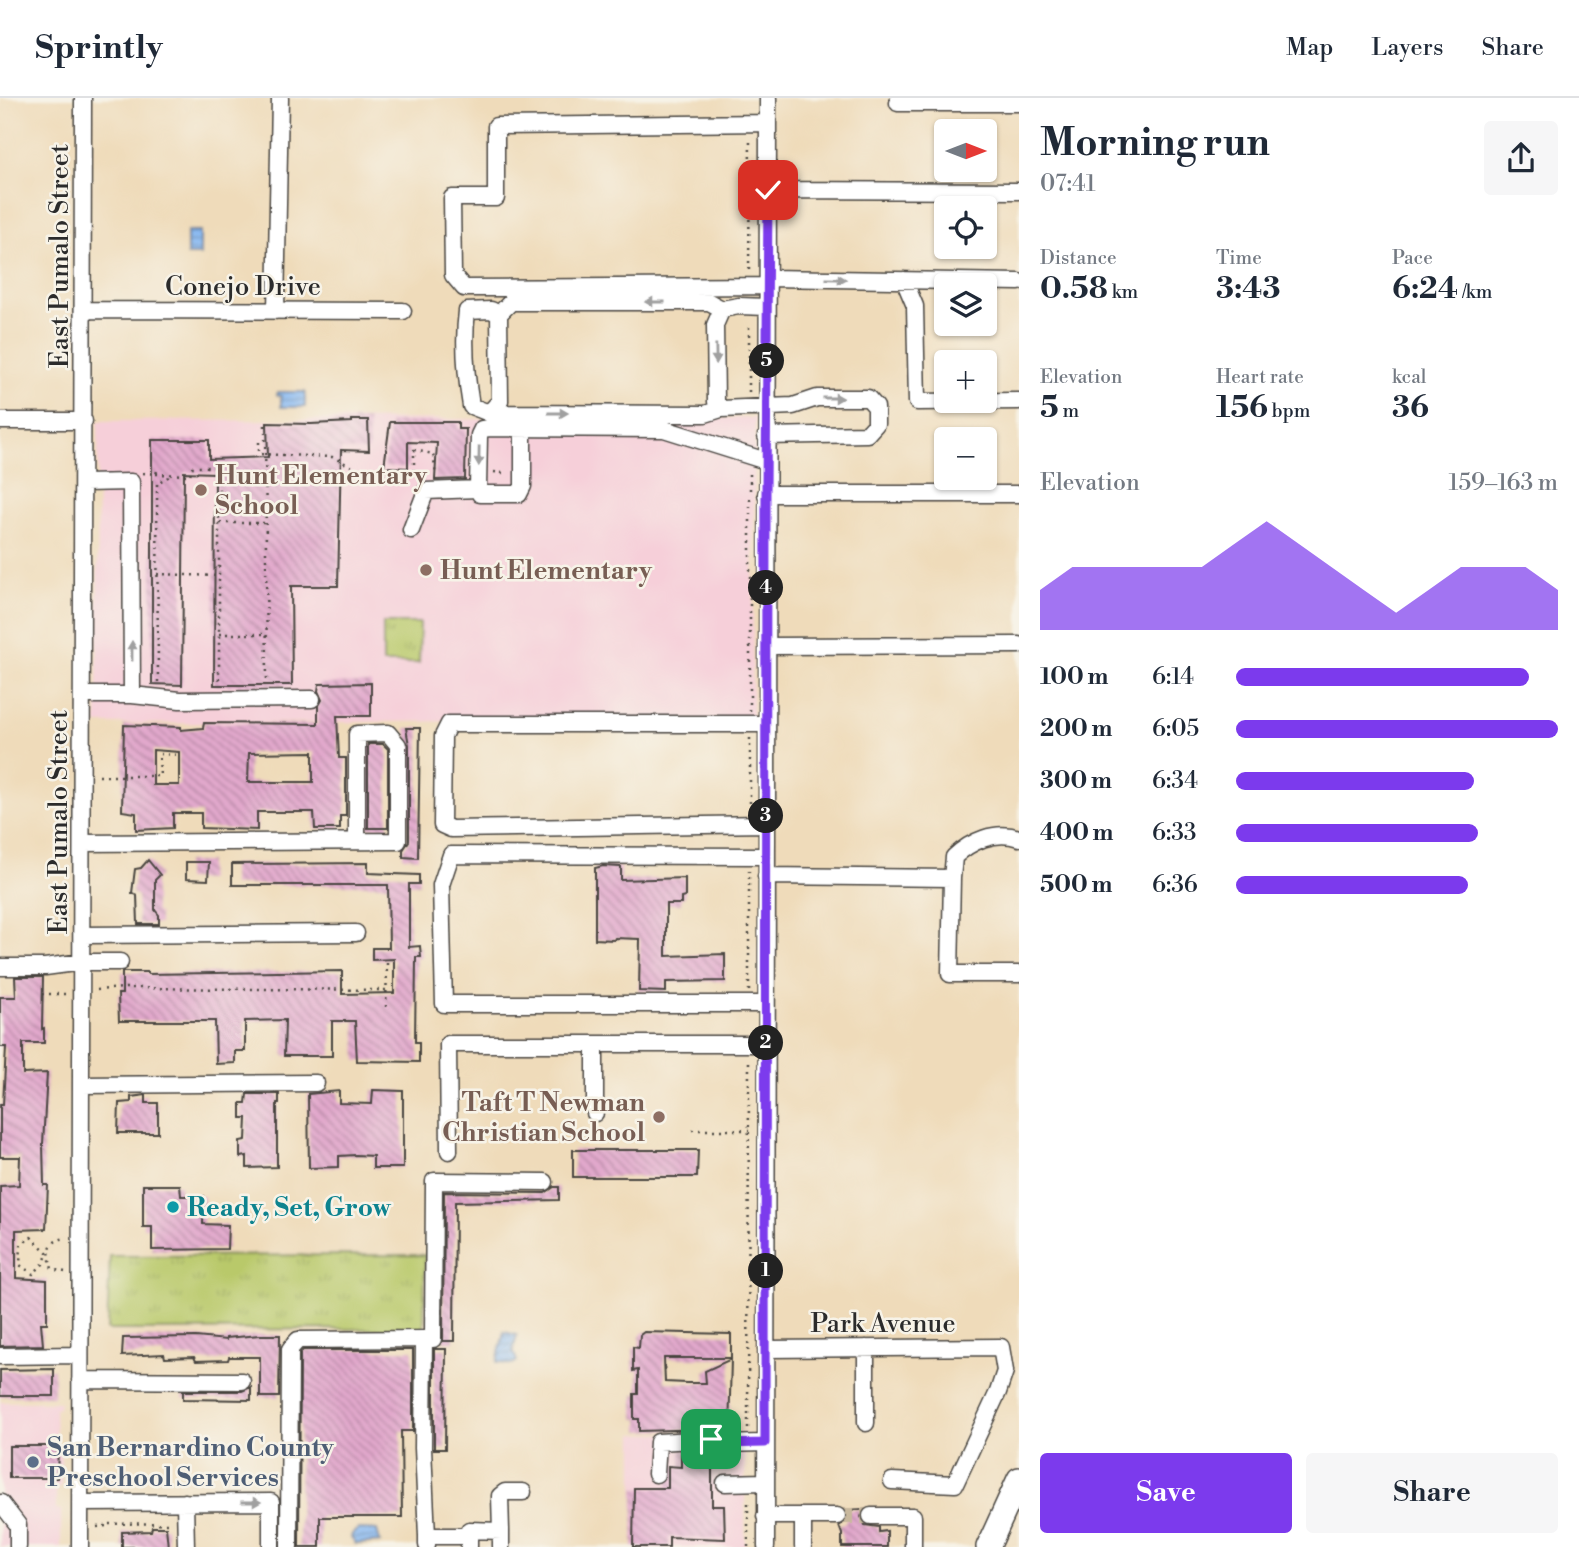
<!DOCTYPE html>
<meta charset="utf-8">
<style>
:root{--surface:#fff;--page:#f6f6f7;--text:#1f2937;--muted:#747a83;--line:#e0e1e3;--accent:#7c3aed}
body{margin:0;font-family:"Libre Bodoni",serif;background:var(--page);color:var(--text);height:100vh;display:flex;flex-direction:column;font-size:26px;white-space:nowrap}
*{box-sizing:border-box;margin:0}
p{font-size:23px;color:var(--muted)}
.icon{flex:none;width:38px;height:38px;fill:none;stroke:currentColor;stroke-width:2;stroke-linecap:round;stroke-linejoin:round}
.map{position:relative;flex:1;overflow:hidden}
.sheet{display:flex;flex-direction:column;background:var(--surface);width:560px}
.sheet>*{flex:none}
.needle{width:46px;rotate:90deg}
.tools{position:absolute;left:934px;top:21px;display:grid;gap:14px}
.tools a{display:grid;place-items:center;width:63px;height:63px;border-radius:7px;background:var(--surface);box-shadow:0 2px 5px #0004;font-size:35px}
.pin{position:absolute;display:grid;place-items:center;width:60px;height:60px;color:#fff;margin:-30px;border-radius:14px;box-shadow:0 4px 10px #0006}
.km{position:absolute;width:35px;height:35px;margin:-18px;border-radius:50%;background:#222;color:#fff;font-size:19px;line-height:35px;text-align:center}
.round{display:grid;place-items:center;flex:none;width:74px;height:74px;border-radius:7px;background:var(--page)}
.summary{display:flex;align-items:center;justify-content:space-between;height:119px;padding:0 21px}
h1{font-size:38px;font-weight:800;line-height:52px}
.figures{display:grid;grid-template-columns:repeat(3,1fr);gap:10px;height:119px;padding:7px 21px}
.figures div{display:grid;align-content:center}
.figures b{font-size:30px;font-weight:800}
.figures small{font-size:19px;font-weight:400}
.figures p{font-size:19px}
.chart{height:196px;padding:14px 21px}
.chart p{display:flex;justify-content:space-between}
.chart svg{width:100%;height:126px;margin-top:7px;fill:var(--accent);opacity:.7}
.cta{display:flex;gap:14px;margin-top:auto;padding:14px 21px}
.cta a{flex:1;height:80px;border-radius:7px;background:var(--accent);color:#fff;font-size:28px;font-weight:800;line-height:80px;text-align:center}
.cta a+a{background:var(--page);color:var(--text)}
ul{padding:0 21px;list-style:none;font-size:23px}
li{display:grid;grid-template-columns:112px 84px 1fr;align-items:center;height:52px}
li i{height:18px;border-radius:9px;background:var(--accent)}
header{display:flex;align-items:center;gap:42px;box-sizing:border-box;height:98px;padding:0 35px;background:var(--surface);border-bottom:2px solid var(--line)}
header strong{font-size:33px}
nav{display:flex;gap:38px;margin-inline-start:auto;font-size:24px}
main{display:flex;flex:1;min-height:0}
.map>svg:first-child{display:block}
</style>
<header>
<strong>Sprintly</strong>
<nav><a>Map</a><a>Layers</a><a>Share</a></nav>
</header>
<main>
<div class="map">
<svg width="1019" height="1449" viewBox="0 0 1019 1449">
<defs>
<pattern id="grass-tufts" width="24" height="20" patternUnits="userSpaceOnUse" patternTransform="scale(1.75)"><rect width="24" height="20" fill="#b9c96b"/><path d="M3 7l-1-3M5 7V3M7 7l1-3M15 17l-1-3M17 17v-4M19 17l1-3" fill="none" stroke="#9fad5d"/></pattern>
<pattern id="water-rules" width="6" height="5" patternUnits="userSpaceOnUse" patternTransform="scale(1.75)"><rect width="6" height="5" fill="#85b7f2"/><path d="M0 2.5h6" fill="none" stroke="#6d95c4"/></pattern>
<pattern id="building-back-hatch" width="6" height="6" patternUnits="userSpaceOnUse" patternTransform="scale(1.75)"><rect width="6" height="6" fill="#e2a8cc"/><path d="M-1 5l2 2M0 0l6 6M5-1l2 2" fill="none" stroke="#b789a6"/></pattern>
</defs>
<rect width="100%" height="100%" fill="#f7f3e8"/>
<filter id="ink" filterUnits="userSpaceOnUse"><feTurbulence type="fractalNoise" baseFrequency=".0143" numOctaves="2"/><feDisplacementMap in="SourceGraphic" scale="14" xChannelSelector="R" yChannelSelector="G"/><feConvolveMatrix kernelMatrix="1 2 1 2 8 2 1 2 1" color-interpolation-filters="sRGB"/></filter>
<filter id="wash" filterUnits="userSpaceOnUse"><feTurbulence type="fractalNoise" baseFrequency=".00686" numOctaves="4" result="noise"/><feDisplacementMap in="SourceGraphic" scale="28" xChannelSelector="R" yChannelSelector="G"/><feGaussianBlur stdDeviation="1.57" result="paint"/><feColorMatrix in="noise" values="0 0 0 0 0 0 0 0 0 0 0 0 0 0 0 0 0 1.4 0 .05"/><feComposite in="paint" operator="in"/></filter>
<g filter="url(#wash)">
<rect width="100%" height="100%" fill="#efdbba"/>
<!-- built -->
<path fill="#f6cfd9" d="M755,320l-3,301 -655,5 1,-303z
M0,1304h60l-1,5 -4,2 1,33 5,4v40l-5,3v20l5,1v37h-61z
M745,1335v114h-76l-35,-59v-54z"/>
<!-- grass -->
<path fill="url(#grass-tufts)" stroke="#727a4b" stroke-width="2" d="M383,525h37l-1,40h-36z
M425,1157l-1,74 -317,1 3,-74z"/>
<!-- water -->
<path fill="url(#water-rules)" stroke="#58718e" stroke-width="2" d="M187,133h13v24h-13z
M278,294h27v15h-24v-11l-4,-1z
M504,1234l13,3 -4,16 4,10 -6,4 -14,-3z
M358,1431l19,1 3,12 -24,2 -5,-6 1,-4z"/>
<g id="blocks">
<!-- building -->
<path fill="url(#building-back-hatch)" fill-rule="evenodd" d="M352,322h16l1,31 -28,-1 -3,136h-47l1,99h-78l1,-212 -31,-1 -2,213 -30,-1v-244h57v19l59,-2 -1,-34 44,1 41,-2z
M390,324h68v7h8l-1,50 -30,1 2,-37 -29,-1v26l-24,-1z
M371,585v33h-34l2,42h7v58h-6v13h-25l-1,-17h-57v18l-56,-2v-15h-28v15l-37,2v-17l-14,-2 2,-86 57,2v3l22,-2 1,-5 114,1v-17l4,-7 -4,-9 1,-7zM153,652l26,2v33h-26zM313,654v30h-65l1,-29z
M406,630h14l-2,130 -15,-1v-7l6,-9v-96z
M368,646h15l5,5v79h-20z
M148,762l12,15 -5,5v30l4,5v9h-21l-1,-29 -5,-2 3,-24 6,-1z
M186,764h23l-1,18 -22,-1z
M368,765v10l51,2v9h-10v63l11,-1 1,11h-5l-1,85h4v20l-62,-1 -2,-40h-23v35h-48l1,-36 -40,1v30h-10v12l-19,1 -1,-43h-96l-1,-27h4v-22h26v2l194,-3v23l52,-1v-34l-22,1v-12h17l-1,-63h-156v-21z
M603,768l18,1v13l64,-2v19l-4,1v6h-15v52l59,-2v27l-59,1v10l-27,-1 1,-52 -25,-1 -1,2 -19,-1v-71z
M15,879h28l-1,52 2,-1v15h-21v31l24,-1 -4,71 1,41h4l-2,44 -30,1v48l31,2v43h-6l2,22 -43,1v-160l19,-1 1,-28h-20v-52h3l3,-58h-6v-50h16z
M373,992l30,1v77h-30v-12l-17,-1 -17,1v11l-30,1 -1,-74 31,-3v12l33,1z
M247,996h32v9h-2v64l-30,1v-12l-7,1v-16l6,-1 1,-22h-6v-15h5z
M146,997v8h12v30h-40l1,-30 12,-1v-5z
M573,1052h125l-1,27h-124z
M143,1087h37l1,11h23l-1,28 25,1 -1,24 -75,1v-23h-9z
M554,1089h5v13l-104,2 -1,139h-11l1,-149 101,1z
M644,1234l87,2v24h-67l1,24 22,1h19l-1,-12 26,-12 -2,74 -19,-4 -71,2v-12h-5v-25h4v-24l-5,1v-24l6,1 1,-13z
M260,1237h20l-1,62h-19v-40h-31l-1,3 -32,1 -2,-4 -29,1 -1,-4 -42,2 1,-18 73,-1 30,3v-2z
M434,1251h12l-1,100h-11z
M303,1252h110v81h-12l1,86h-82v30h-21l1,-194z
M54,1271v27h-54v-26z
M251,1289v13l-68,-1v-8h59z
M9,1348h49l-1,32h-48z
M709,1352l3,1v55h12l1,33 -56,-2v10h-36l1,-59h34v-22l13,1v-16z
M864,1411l-3,8 4,8 14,2v5l8,-1v16h-45v-13l-3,-8 7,-5 -1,-11z
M152,1429h14l2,20h-46v-15l29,-1z"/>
</g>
</g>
<g filter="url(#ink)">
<use href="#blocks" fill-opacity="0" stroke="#484540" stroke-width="2"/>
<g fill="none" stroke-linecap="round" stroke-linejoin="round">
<!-- minor-tunnel -->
<path stroke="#c8b89d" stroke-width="16" stroke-dasharray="16 8" stroke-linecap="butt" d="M837,1418h34"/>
<!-- minor casing -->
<g stroke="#484540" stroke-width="19">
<path id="minor" d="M899,0l-1,5h121
M768,92l251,1
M768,180l251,4
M904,182l11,26 2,96 102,-1
M768,188l-304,2 -11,-13 -1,-77h44v-72l272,-3
M83,212l320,1
M276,213l4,-213
M499,216l-8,-4 -24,1c-4,31 -1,65 4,95l18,7 11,-12 -1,-87 12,-12h198l13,7
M489,315l216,1 16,-5
M0,323h84
M523,330v58l-4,8h-39l-2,-5 1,-54 3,-6 8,-1 174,1 102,32
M766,338l101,-2 9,-10v-17l-8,-9h-51l-24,8 -72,3 -5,-7 -1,-77 7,-16 17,-3 28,1
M766,396h253
M411,432l15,-39 52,-2
M767,548l252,-1
M83,597h49l-1,-213 -47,1
M132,597l48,5 132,-1
M766,626h-317l-6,12 -1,89 9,4 315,-5
M82,745l316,-2v-96l-10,-12 -31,1v107
M766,778l186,2 -2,96h69
M952,780l2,-21c17,-16 41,-27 65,-19
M82,837l274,-2
M0,869h45l37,-5h38
M766,906h-322l-3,-119 10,-30 315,1
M595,946v69
M81,987l235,-2
M449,1053l-1,-107h318
M424,1241h9l1,-158 111,1
M866,1250v75
M766,1251l235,-2 4,24 -7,21 -43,92 -63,-3
M0,1258l80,-1
M80,1282l162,1
M656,1376l2,-32 53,-3 10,5 44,-1
M725,1385l40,-1
M185,1404l1,45
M1,1405l17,22v22
M80,1405l191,-1v45
M765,1418h72
M803,1418v31
M871,1418h42v31
M501,1433l-1,-35 5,-4h18
M427,1447v-9h42
M80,1449l3,-1449
M289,1449l1,-198 8,-9 126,-1 -1,109 4,88
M469,1449v-17l32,1v16
M766,1449l2,-1449"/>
</g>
<!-- highway casing -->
<g stroke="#484540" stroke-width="26">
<path id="highway" d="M988,1449l31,-68"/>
</g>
<!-- path -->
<path stroke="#484540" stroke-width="2.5" stroke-dasharray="2 5" stroke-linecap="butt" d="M749,172l1,-133
M749,294v-70
M265,327l2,260
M259,344v12l73,3 38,18h44v-25l19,4 3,22
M365,374l49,-2
M494,374l9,1
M143,375l13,1 1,-3
M156,376l34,1 2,-8h27v218
M750,392v-18
M220,425h46
M157,476l62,2
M219,536h47
M158,584l-1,-199 11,-6v-3
M750,613v-214
M750,640v71
M99,678h61l-1,-22 20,1
M387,865l-1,45h4
M97,892l28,-2 261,2
M749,893v-120
M42,896h24
M692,1032h57
M31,1139l17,16 -5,11 -10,10 -13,-9 1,-20z
M65,1174l-13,-3c-4,-16 -6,-28 14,-31
M748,1330l1,-368
M97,1429l9,-1v-2l66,-1
M748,1449v-49"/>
<!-- minor -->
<use href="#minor" stroke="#fff" stroke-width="16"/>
<!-- highway -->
<use href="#highway" stroke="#fff" stroke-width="23"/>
</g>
<!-- one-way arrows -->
<defs><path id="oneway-solid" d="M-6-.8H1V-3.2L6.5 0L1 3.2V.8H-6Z" transform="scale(1.75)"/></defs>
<g fill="#a0a0a0">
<use href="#oneway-solid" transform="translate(836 181) rotate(1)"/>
<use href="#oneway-solid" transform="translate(655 204) rotate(180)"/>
<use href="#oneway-solid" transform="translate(716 256) rotate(89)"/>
<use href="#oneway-solid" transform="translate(833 300)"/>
<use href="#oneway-solid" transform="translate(558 315)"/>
<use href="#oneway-solid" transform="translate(479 358) rotate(91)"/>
<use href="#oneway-solid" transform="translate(132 553) rotate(-90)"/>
<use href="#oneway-solid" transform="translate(251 1404)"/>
</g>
</g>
<g fill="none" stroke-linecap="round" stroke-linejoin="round" filter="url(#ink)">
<!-- route casing -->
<g stroke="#fff" stroke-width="14">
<path id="route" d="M711,1341l10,5 44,-1 1,-948 2,-305"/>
</g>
<!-- route -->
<use href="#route" stroke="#7c3aed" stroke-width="9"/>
</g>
<!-- markers -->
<g fill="#8d6e63" stroke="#f7f3e8" stroke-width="2.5">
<circle cx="201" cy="392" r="7"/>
<circle cx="426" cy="472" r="7"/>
<circle cx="659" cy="1019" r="7"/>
</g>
<circle fill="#0f9aa8" stroke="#f7f3e8" stroke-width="2.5" cx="173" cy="1109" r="7"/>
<circle fill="#5c6f8a" stroke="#f7f3e8" stroke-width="2.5" cx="33" cy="1364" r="7"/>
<g text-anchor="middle" stroke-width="5" stroke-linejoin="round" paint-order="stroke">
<!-- street labels -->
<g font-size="26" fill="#2b2b2b" stroke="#f7f3e8">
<text transform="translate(59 158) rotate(-90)" y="9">East Pumalo Street</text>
<text x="243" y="197">Conejo Drive</text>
<text transform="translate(58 724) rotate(-90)" y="9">East Pumalo Street</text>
<text x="883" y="1234">Park Avenue</text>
</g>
<!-- education labels -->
<g font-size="26" font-weight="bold" fill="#785e54" stroke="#f7f3e8" text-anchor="start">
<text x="215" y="386">Hunt Elementary<tspan x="215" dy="30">School</tspan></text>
<text x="440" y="481">Hunt Elementary</text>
<text x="645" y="1013" text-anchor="end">Taft T Newman<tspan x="645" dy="30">Christian School</tspan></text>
</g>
<!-- culture labels -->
<g font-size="26" font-weight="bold" fill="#0d838f" stroke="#f7f3e8" text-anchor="start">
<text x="187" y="1118">Ready, Set, Grow</text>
</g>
<!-- service labels -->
<g font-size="26" font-weight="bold" fill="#4e5e75" stroke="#f7f3e8" text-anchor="start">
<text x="47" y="1358">San Bernardino County<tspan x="47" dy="30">Preschool Services</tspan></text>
</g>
</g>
</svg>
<div class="tools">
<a><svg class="needle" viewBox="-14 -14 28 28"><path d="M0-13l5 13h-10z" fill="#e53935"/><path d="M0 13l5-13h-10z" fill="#747a83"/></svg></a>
<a><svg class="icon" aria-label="locate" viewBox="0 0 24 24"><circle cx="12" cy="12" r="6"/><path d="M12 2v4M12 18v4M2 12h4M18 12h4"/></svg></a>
<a><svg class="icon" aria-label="layers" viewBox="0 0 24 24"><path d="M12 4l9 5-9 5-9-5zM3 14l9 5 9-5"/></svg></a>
<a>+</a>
<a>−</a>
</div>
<div class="pin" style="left:711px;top:1341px;background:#1e9e55"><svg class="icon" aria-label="arrive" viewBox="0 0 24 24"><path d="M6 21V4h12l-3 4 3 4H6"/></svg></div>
<div class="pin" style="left:768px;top:92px;background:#d93025"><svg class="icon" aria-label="check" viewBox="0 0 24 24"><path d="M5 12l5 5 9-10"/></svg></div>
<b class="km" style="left:766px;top:1173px">1</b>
<b class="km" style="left:766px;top:945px">2</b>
<b class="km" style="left:766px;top:718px">3</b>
<b class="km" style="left:766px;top:490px">4</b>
<b class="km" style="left:767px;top:263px">5</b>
</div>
<section class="sheet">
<div class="summary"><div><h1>Morning run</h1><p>07:41</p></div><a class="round"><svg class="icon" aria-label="share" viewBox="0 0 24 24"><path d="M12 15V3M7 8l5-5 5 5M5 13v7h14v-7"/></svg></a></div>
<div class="figures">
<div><p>Distance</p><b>0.58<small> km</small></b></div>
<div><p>Time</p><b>3:43</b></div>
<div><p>Pace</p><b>6:24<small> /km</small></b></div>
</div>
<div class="figures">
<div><p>Elevation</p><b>5<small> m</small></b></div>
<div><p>Heart rate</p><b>156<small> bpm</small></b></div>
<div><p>kcal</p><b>36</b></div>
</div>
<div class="chart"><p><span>Elevation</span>159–163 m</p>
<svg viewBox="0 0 160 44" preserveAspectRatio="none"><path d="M0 44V30L10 22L20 22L30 22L40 22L50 22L60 14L70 6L80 14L90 22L100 30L110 38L120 30L130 22L140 22L150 22L160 30V44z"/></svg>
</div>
<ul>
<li><b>100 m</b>6:14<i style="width:91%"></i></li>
<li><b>200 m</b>6:05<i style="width:100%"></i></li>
<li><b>300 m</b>6:34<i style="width:74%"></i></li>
<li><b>400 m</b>6:33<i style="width:75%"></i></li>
<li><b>500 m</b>6:36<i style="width:72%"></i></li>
</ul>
<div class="cta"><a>Save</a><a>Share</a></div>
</section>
</main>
